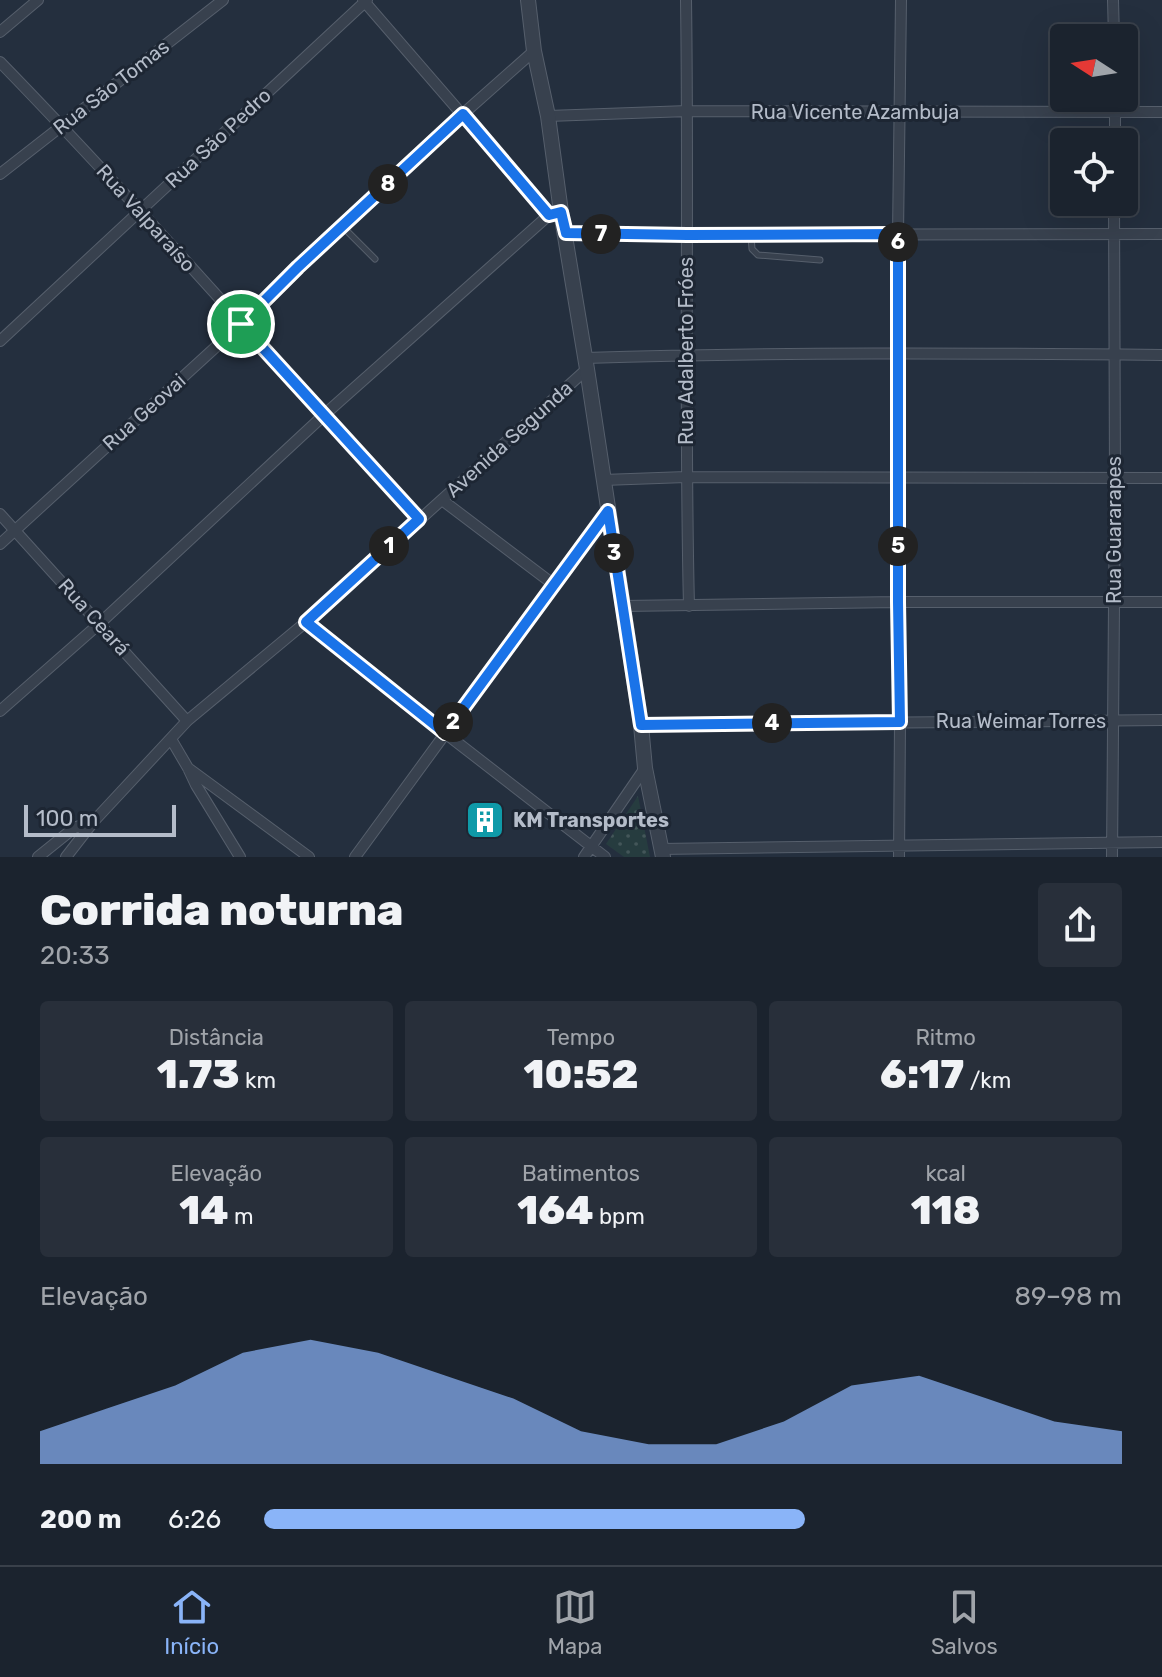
<!DOCTYPE html>
<html lang="pt">
<meta charset="utf-8">
<style>
:root{--surface:#1b232e;--page:#282f3a;--text:#f1f3f6;--muted:#a0a4aa;--line:#39404a;--accent:#8ab4f8}
body{margin:0;font-family:Rubik,sans-serif;background:var(--page);color:var(--text);height:100vh;display:flex;flex-direction:column;font-size:30px;white-space:nowrap}
*{box-sizing:border-box;margin:0}
p{font-size:26px;color:var(--muted)}
.icon{flex:none;width:44px;height:44px;fill:none;stroke:currentColor;stroke-width:2;stroke-linecap:round;stroke-linejoin:round}
.map{position:relative;height:857px;overflow:hidden}
.drawer{display:flex;flex-direction:column;background:var(--surface);flex:1}
.drawer>*{flex:none}
.needle{width:52px;rotate:282deg}
.tools{position:absolute;left:1050px;top:24px;display:grid;gap:16px}
.tools a{display:grid;place-items:center;width:88px;height:88px;border-radius:8px;background:var(--surface);box-shadow:0 8px 32px #0002,0 0 0 2px var(--line);font-size:40px}
.scale{position:absolute;left:24px;bottom:20px;width:152px;box-sizing:border-box;padding-left:8px;border:4px solid #b4bcc9;border-top:0;font-size:22px;line-height:28px;white-space:nowrap;color:#b4bcc9;-webkit-text-stroke:6px #1d2633;paint-order:stroke}
.pin{position:absolute;display:grid;place-items:center;width:68px;height:68px;color:#fff;margin:-34px;border:4px solid #fff;border-radius:50%;box-shadow:0 2px 8px #0007}
.km{position:absolute;width:40px;height:40px;margin:-20px;border-radius:50%;background:#222;color:#fff;font-size:22px;line-height:40px;text-align:center}
.round{display:grid;place-items:center;flex:none;width:84px;height:84px;border-radius:8px;background:var(--page)}
.overview{display:flex;align-items:center;justify-content:space-between;height:136px;padding:0 40px}
h1{font-size:44px;font-weight:800;line-height:60px}
.metrics{display:grid;grid-template-columns:repeat(3,1fr);gap:12px;height:136px;padding:8px 40px}
.metrics div{display:grid;align-content:center;border-radius:8px;background:var(--page);text-align:center}
.metrics b{font-size:40px;font-weight:800}
.metrics small{font-size:22px;font-weight:400}
.metrics p{font-size:22px}
.chart{height:224px;padding:16px 40px}
.chart p{display:flex;justify-content:space-between}
.chart svg{width:100%;height:144px;margin-top:8px;fill:var(--accent);opacity:.7}
ul{padding:0 40px;list-style:none;font-size:26px}
li{display:grid;grid-template-columns:128px 96px 1fr;align-items:center;height:60px}
li i{height:20px;border-radius:10px;background:var(--accent)}
.tab-bar{display:flex;justify-content:space-around;align-items:center;height:112px;border-top:2px solid var(--line);background:var(--surface);font-size:22px;color:var(--muted)}
.tab-bar a{display:grid;justify-items:center;gap:4px}
.tab-bar .active{color:var(--accent)}
.map>svg:first-child{display:block}
</style>
<div class="map">
<svg width="1162" height="857" viewBox="0 0 1162 857">
<defs>
<pattern id="park-dots" width="8" height="8" patternUnits="userSpaceOnUse" patternTransform="scale(2)"><rect width="8" height="8" fill="#263c3f"/><path d="M2 2h.1M6 6h.1" fill="none" stroke="#435659" stroke-width="1.8" stroke-linecap="round"/></pattern>
</defs>
<rect width="100%" height="100%" fill="#242f3e"/>
<!-- park -->
<path fill="url(#park-dots)" d="M638,796l12,61h-26l-18,-13z"/>
<g fill="none" stroke-linecap="round" stroke-linejoin="round">
<!-- service casing -->
<g stroke="#565f6c" stroke-width="7">
<path id="service" d="M343,227l32,32
M751,236l1,13 6,6 62,5"/>
</g>
<!-- minor casing -->
<g stroke="#565f6c" stroke-width="12">
<path id="minor" d="M363,0l186,215
M686,0c3,202 -2,404 3,606
M1113,0l1,38
M0,32l38,-32
M0,62c144,148 279,305 419,457
M548,116l140,-5 474,1
M1115,142v-44
M0,174l223,-174
M566,233l121,2 475,-1
M0,341l367,-341
M585,358c192,-6 385,-5 577,-3
M603,480l83,-3 476,1
M442,500l111,84
M0,514l187,207
M0,544l241,-220 57,-57 165,-153 71,-63
M623,606l275,-4h264
M306,622l139,111 160,124
M0,711l99,-87 225,-209 225,-200 12,-3
M641,725l521,-5
M171,739l17,29 8,17 44,72
M188,768l121,89
M660,849l502,-7
M38,857l36,-29 19,-7
M66,857l28,-36 93,-100 119,-99 281,-253
M355,857l253,-346
M584,857l61,-89
M899,857l1,-135 -2,-488 3,-234
M1112,857l3,-379 -1,-276"/>
</g>
<!-- tertiary casing -->
<g stroke="#565f6c" stroke-width="16">
<path id="tertiary" d="M528,0l6,51 14,65 13,96 26,157 54,356 4,43 18,89"/>
</g>
<!-- service -->
<use href="#service" stroke="#38414e" stroke-width="5"/>
<!-- minor -->
<use href="#minor" stroke="#38414e" stroke-width="10"/>
<!-- tertiary -->
<use href="#tertiary" stroke="#38414e" stroke-width="14"/>
</g>
<g fill="none" stroke-linecap="round" stroke-linejoin="round">
<!-- route casing -->
<g stroke="#fff" stroke-width="16">
<path id="route" d="M463,114l86,101 12,-3 5,21 121,2 211,-1v368l2,120 -259,3 -33,-214 -163,222 -139,-111 113,-103 -178,-195 57,-57z"/>
</g>
<!-- route -->
<use href="#route" stroke="#1a73e8" stroke-width="10"/>
</g>
<!-- icons -->
<defs>
<g id="building-square" transform="scale(2)"><rect x="-9" y="-9" width="18" height="18" rx="4" fill="#0f9aa8" stroke="#1d2633"/><path d="M-4-6H4V6H1V3H-1V6H-4ZM-2.5-4.3h1.7v1.8h-1.7ZM.8-4.3h1.7v1.8H.8ZM-2.5-1h1.7V.8h-1.7ZM.8-1h1.7V.8H.8Z" fill="#fff"/></g>
</defs>
<g fill-rule="evenodd">
<use href="#building-square" x="485" y="820"/>
</g>
<g text-anchor="middle" stroke-width="6" stroke-linejoin="round" paint-order="stroke">
<!-- street labels -->
<g font-size="20" fill="#b4bcc9" stroke="#1d2633">
<text transform="translate(111 87) rotate(-38)" y="7">Rua São Tomas</text>
<text x="855" y="119">Rua Vicente Azambuja</text>
<text transform="translate(218 138) rotate(-43)" y="7">Rua São Pedro</text>
<text transform="translate(146 218) rotate(48)" y="7">Rua Valparaíso</text>
<text transform="translate(686 351) rotate(-90)" y="7">Rua Adalberto Fróes</text>
<text transform="translate(144 412) rotate(-42)" y="7">Rua Geovai</text>
<text transform="translate(509 439) rotate(-42)" y="7">Avenida Segunda</text>
<text transform="translate(1114 530) rotate(-90)" y="7">Rua Guararapes</text>
<text transform="translate(94 617) rotate(48)" y="7">Rua Ceará</text>
<text x="1021" y="728">Rua Weimar Torres</text>
</g>
<!-- poi labels -->
<g font-size="20" font-weight="bold" fill="#b4bcc9" stroke="#1d2633" text-anchor="start">
<text x="513" y="827">KM Transportes</text>
</g>
</g>
</svg>
<div class="tools">
<a><svg class="needle" viewBox="-14 -14 28 28"><path d="M0-13l5 13h-10z" fill="#e53935"/><path d="M0 13l5-13h-10z" fill="#a0a4aa"/></svg></a>
<a><svg class="icon" aria-label="locate" viewBox="0 0 24 24"><circle cx="12" cy="12" r="6"/><path d="M12 2v4M12 18v4M2 12h4M18 12h4"/></svg></a>
</div>
<div class="scale">100 m</div>
<div class="pin" style="left:241px;top:324px;background:#1e9e55"><svg class="icon" aria-label="arrive" viewBox="0 0 24 24"><path d="M6 21V4h12l-3 4 3 4H6"/></svg></div>
<b class="km" style="left:389px;top:546px">1</b>
<b class="km" style="left:453px;top:722px">2</b>
<b class="km" style="left:614px;top:553px">3</b>
<b class="km" style="left:772px;top:723px">4</b>
<b class="km" style="left:898px;top:546px">5</b>
<b class="km" style="left:898px;top:242px">6</b>
<b class="km" style="left:601px;top:234px">7</b>
<b class="km" style="left:388px;top:184px">8</b>
</div>
<section class="drawer">
<div class="overview"><div><h1>Corrida noturna</h1><p>20:33</p></div><a class="round"><svg class="icon" aria-label="share" viewBox="0 0 24 24"><path d="M12 15V3M7 8l5-5 5 5M5 13v7h14v-7"/></svg></a></div>
<div class="metrics">
<div><p>Distância</p><b>1.73<small> km</small></b></div>
<div><p>Tempo</p><b>10:52</b></div>
<div><p>Ritmo</p><b>6:17<small> /km</small></b></div>
</div>
<div class="metrics">
<div><p>Elevação</p><b>14<small> m</small></b></div>
<div><p>Batimentos</p><b>164<small> bpm</small></b></div>
<div><p>kcal</p><b>118</b></div>
</div>
<div class="chart"><p><span>Elevação</span>89–98 m</p>
<svg viewBox="0 0 160 44" preserveAspectRatio="none"><path d="M0 44V34L10 27L20 20L30 10L40 6L50 10L60 17L70 24L80 34L90 38L100 38L110 31L120 20L130 17L140 24L150 31L160 34V44z"/></svg>
</div>
<ul>
<li><b>200 m</b>6:26<i style="width:63%"></i></li>
</ul>
</section>
<nav class="tab-bar">
<a class="active"><svg class="icon" aria-label="home" viewBox="0 0 24 24"><path d="M3 11l9-7 9 7M6 9v11h12V9"/></svg>Início</a>
<a><svg class="icon" aria-label="map" viewBox="0 0 24 24"><path d="M3 6l6-2 6 2 6-2v14l-6 2-6-2-6 2zM9 4v14M15 6v14"/></svg>Mapa</a>
<a><svg class="icon" aria-label="saved" viewBox="0 0 24 24"><path d="M7 4h10v16l-5-4-5 4z"/></svg>Salvos</a>
</nav>
